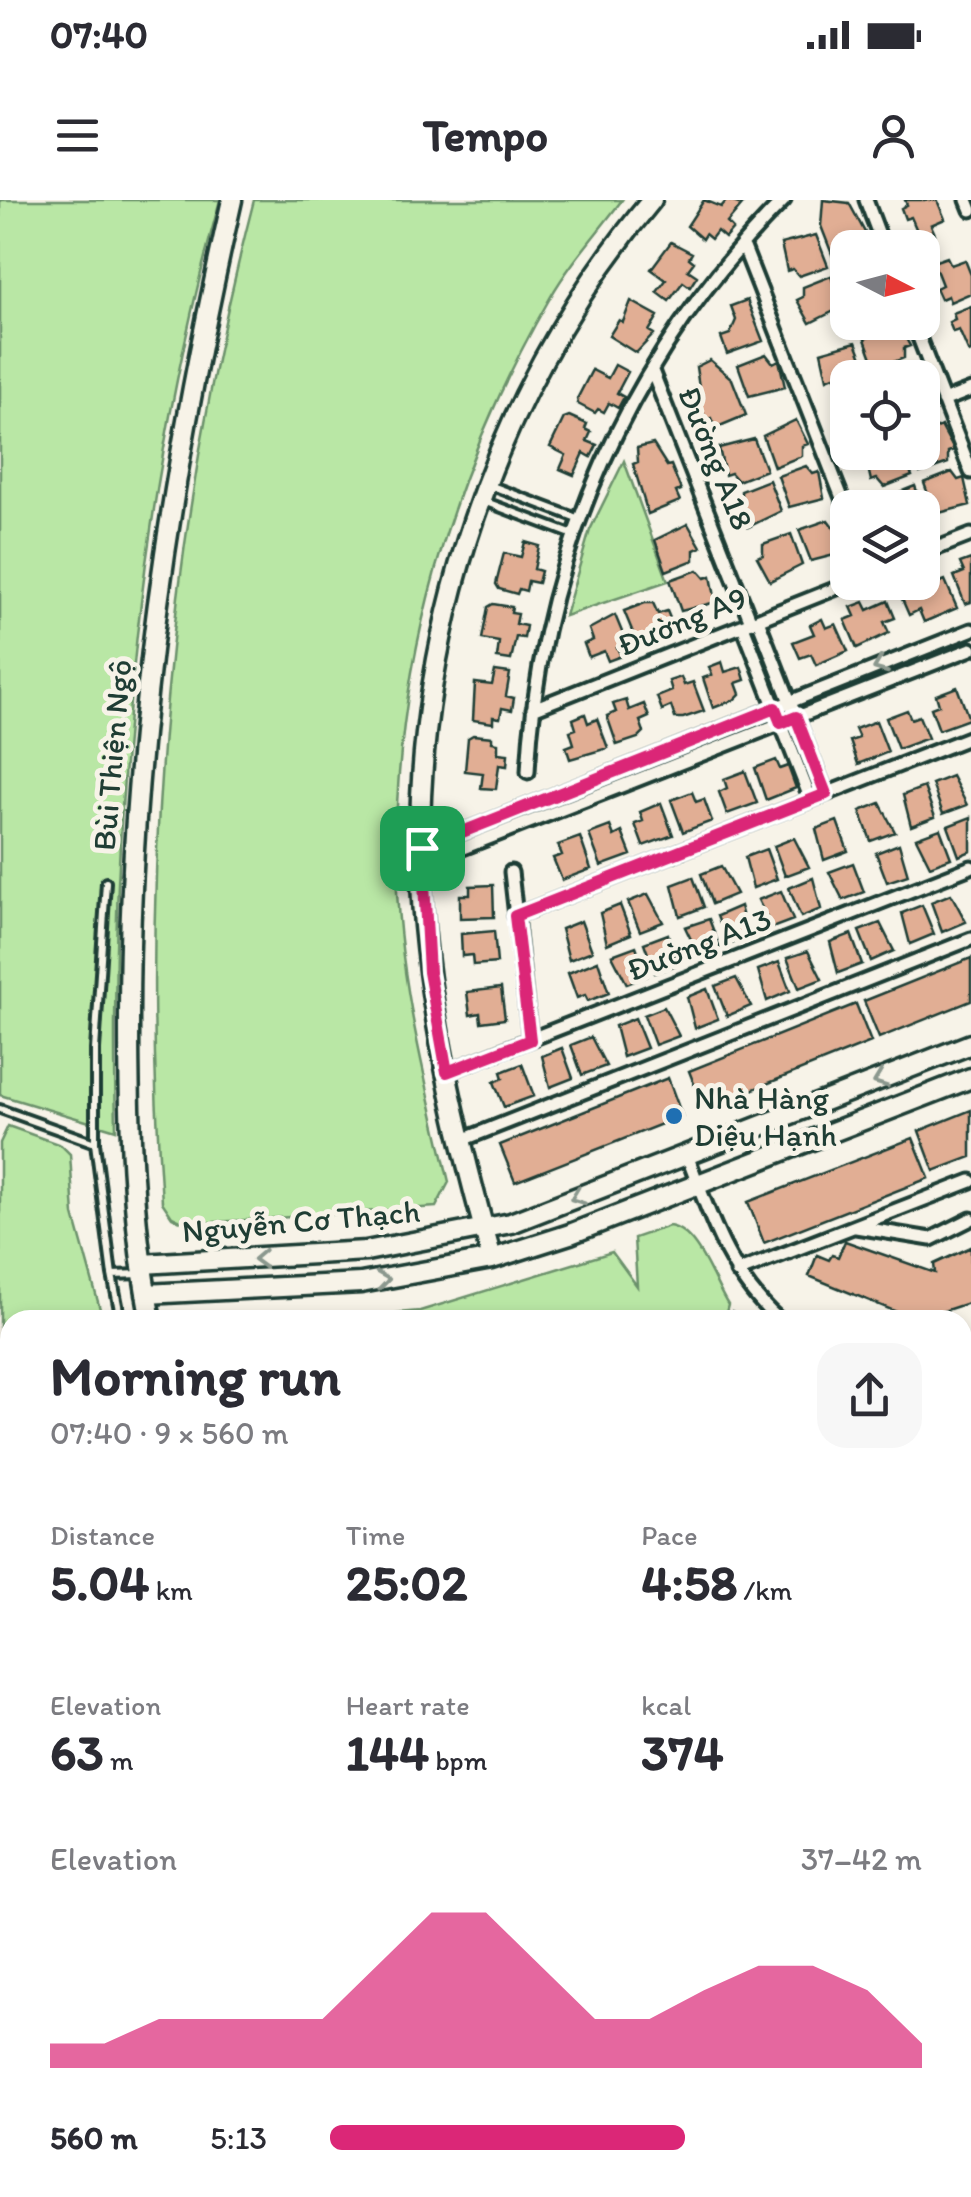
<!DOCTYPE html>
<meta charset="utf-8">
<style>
:root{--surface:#fff;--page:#f7f7f7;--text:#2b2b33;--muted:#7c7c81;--accent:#db2777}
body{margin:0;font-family:Itim,sans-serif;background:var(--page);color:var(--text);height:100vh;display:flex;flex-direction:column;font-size:38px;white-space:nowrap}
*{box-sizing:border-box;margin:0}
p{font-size:32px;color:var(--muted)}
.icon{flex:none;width:55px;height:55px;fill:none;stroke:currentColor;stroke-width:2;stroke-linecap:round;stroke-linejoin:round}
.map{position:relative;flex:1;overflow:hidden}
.details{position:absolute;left:0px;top:1110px;width:972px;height:888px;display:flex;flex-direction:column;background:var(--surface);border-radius:30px 30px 0 0;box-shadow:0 5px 15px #0003}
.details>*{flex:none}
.needle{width:65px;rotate:96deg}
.buttons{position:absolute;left:830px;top:30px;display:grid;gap:20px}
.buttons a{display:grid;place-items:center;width:110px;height:110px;border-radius:20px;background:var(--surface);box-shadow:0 5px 15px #0003;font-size:50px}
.pin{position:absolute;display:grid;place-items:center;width:85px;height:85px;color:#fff;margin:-42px;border-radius:20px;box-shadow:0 5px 15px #0006}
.round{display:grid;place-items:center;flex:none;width:105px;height:105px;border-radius:30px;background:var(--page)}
.head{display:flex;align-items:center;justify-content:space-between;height:170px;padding:0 50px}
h1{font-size:55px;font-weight:700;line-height:75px}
.figures{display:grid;grid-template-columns:repeat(3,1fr);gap:15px;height:170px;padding:10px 50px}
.figures div{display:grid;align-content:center}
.figures b{font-size:50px;font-weight:700}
.figures small{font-size:28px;font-weight:400}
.figures p{font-size:28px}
.chart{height:280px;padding:20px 50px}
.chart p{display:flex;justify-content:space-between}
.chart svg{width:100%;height:180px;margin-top:10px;fill:var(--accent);opacity:.7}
ul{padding:0 50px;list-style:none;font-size:32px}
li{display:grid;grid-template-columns:160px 120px 1fr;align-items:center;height:75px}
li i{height:25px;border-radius:12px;background:var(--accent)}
.status{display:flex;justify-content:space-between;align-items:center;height:70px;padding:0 50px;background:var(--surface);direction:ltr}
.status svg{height:28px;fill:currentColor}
header{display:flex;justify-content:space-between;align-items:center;height:130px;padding:0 50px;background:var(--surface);font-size:45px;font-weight:700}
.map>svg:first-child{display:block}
</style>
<div class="status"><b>07:40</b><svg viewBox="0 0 49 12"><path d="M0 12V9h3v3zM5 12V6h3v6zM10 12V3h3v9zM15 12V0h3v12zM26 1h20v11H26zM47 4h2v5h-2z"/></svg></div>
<header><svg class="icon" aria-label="menu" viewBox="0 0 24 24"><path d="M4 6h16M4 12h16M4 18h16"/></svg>Tempo<svg class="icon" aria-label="person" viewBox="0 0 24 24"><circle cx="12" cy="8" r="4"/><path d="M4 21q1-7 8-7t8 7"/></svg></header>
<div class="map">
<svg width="971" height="1997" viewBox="0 0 971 1997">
<rect width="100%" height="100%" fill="#f7f3e8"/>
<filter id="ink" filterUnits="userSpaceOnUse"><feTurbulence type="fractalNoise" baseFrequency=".01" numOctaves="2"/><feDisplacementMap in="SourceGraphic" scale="20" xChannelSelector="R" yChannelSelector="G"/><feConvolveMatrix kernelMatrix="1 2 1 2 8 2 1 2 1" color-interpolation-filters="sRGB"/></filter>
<g filter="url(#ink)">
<!-- green -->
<path fill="#b9e7a5" stroke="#6c926c" stroke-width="2.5" d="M0,0h220c-83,300 -111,619 -104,930l-116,-35z
M254,0h368c-24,32 -52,63 -72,98 -98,170 -156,366 -154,563 1,108 28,216 53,321l-13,25 -249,17 -15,-7 -10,-15c-24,-335 7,-676 92,-1002z
M624,261l44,120 -103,35 25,-86z
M8,926l53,19 9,9 4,61 29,105h-93v694l-10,89v-960z
M669,1026c29,4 44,56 59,79l-4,15h-405l101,-9 192,-59 25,34 -3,-48z
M971,1310v559l-9,-2v-554z
M963,1912l8,1v84h-407l3,-9h395z"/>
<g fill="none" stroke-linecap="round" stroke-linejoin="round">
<!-- stream -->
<path stroke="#608fa1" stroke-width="5" d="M0,1748l10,-1"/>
</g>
<!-- building -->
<path fill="#e1ae94" stroke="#1f3d34" stroke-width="2.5" d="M704,0l17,7 6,-7 15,5 -15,18 6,6 -8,9 -8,-7 -6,8 -6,-5 -3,5 -15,-13z
M823,0l26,3 19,35 -5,2 3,8h-18v9l-13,5 -14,-36z
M905,0h32l8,19 -14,6 4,9 -14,6 -10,-23 -6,2 -4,-11 6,-3z
M816,35l12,31 -29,10 -6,-7 -6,2 -6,-27z
M671,42l21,11 -3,5 5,4 -6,8 9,6 -7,11 -7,-5 -14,19 -12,-9 9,-12 -15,-11z
M947,57l4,8 14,-5 6,15v18l-21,9 -2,-6 -7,3 -5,-11 6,-3 -9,-23z
M831,76l11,31 -32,16 -13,-23 6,-3v-10z
M747,100l16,41 -36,13 -6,-17 9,-3 6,-14 -5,-14z
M631,101l27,15 -9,15 5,3 -18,19 -27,-17 10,-16 4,2z
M971,106v46l-2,1 -10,-23 -6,2 -4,-10 6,-3 -2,-6z
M897,122l13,24 -6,2v10l-28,11 -11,-30z
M856,142l12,31 -28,11 -6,-8 -7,3 -6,-27z
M766,154l7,9 6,-3 6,27 -36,9 -11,-31z
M710,160l22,19 14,36 -31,13 -4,-10 -5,2 -10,-25 4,-1 -4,-27z
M615,165l13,7 -11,21 7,4 -6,11 -9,-5 -5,9 -6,-3 -3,4 -17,-9 -1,-5 15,-29 16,8z
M908,168l7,8 6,-2 5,12 -4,1v-9h-38z
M569,216l18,8 -2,5 6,3 -4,9 10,4 -6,12 -7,-4 -10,22 -14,-6 6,-14 -16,-8 14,-29z
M796,220l12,24 -6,2v10l-28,11 -11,-31z
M941,226l13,24 -6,2v11l-28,10 -8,-21h10v-15z
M754,239l12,31 -28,11 -7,-8 -6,2 -6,-27z
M653,244l14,22 4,-1 10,25 -5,2 4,9 -32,13 -15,-50 5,-2 -1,-14z
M871,252h32l9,24 -28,11 -7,-8 -6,2 -6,-26z
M806,266l7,8 6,-2 5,26 -35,9 -11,-31z
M952,272l6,8 6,-2 6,27 -35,9 -11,-31z
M769,280l12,31 -33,16 -13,-23 6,-3v-10z
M915,286l11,31 -4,2v-11h-35v-11z
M828,320l6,8 6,-2 6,26 -35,9 -12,-31z
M688,324l13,23 -7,3v10l-28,11 -11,-31z
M791,334l11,31 -32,16 -13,-24 6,-2v-11z
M525,342l14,4 -5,23 7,2 -3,12 -10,-2 -2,10 -7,-2 -2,5 -18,-5 -3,-5 8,-31 17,4z
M971,359v43l-6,2 -11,-28 10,-4 -4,-9z
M698,370l7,8 6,-2 5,26 -35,9 -11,-31z
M931,376l4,8 10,-4 12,28 -33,14 -5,-12 -10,5 -7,-16 20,-9 -3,-8z
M888,401l7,17 -11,4 5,11 -32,15 -12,-28 10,-4 -4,-9 13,-5 4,8z
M645,403h8l5,11 9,-3 5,12 -15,6 4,10 -13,5 -3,-8 -9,4 -12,-29z
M493,404l19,3 -1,6 7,1 -2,10 10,2 -2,12 -8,-1 -5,23 -14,-2 2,-16 -17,-3 6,-32z
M615,415l12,29 -10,4 4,8 -13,5 -4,-10 -15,6 -5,-13 9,-4 -4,-11z
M822,419l4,9 10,-4 12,27 -32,14 -5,-11 -11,4 -7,-16 21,-8 -4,-9z
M722,462l3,10 16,-5 4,13 -9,3 4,11 -6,6 -21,8 -10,-30 9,-3 -3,-8z
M495,471l15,2 -4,23 8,2 -2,12 -10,-2 -2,10 -7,-1v6l-20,-3 2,-37 17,2z
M681,477l3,8 9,-3 11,29 -21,7h-8l-4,-12 -9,4 -5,-13 15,-6 -3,-10z
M957,487l12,32 -30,11 -8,-22 8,-3 -3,-10z
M626,500l3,10 15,-6 5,13 -9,4 4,11 -6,6 -21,7 -10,-29 9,-4 -3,-8z
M907,510l4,9 8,-3 9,22 -30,11 -12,-31z
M585,514l3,9 9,-4 11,29 -38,11 -4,-12 8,-3 -4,-13 6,-2 -3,-10z
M876,521l12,31 -30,12 -8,-23 9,-3 -4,-9z
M473,535l19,2v5l6,1v10l10,1 -1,12 -8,-1 -3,24 -15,-1 2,-15 -18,-2 3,-33z
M776,560l4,9 8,-3 8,22 -30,12 -11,-32z
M745,571l12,32 -30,11 -8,-22 8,-4 -3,-9z
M952,576l15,29 -24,9 -11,-30z
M924,587l11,30 -24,9 -8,-31z
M692,592l4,10 8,-3 8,22 -29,11 -12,-32z
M661,603l12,32 -30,11 -8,-22 8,-3 -3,-9z
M880,603l15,29 -24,9 -11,-30z
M971,617v34l-12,5 -11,-30z
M837,621l11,30 -24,9 -8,-31z
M610,626l4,10 8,-4 9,23 -30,11 -12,-32z
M940,629l11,29 -21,8 -14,-28z
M580,637l11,32 -29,11 -9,-22 9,-3 -4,-10z
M794,638l15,29 -24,9 -11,-30z
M899,644l9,31 -21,7 -11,-29z
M766,649l11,30 -24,9 -8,-31z
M853,663l11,29 -21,8 -14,-28z
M721,666l15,28 -24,10 -11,-30z
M693,677l11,30 -24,9 -8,-31z
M813,678l8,31 -20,8 -12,-29z
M493,685l1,32 -34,1v-23h10v-9z
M781,691l12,29 -21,8 -14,-28z
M648,694l15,28 -23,9 -12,-29z
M951,694l15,28 -24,10 -11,-30z
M620,705l11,29 -24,10 -7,-31z
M922,705l12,29 -24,10 -8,-31z
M740,706l8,31 -20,8 -11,-29z
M709,719l11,29 -21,8 -14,-29z
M581,721l11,30 -23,9 -8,-31z
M880,723l14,28 -23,10 -12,-30z
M494,731l3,32 -24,2 -1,-10 -10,1 -1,-22z
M668,734l8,31 -21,8 -11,-30z
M851,734l11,30 -24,9 -8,-31z
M636,746l11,30 -20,8 -15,-29z
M808,751l14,28 -23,9 -12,-30z
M971,758v43l-92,37 -15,-37z
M598,761l11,32 -21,8 -3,-6 -8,3 -9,-25z
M779,762l11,29 -23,10 -9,-31z
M736,778l15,28 -24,10 -12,-30z
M501,788l4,31 -24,3 -1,-9 -10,2 -3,-23z
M707,789l11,30 -23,9 -8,-31z
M856,804l15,38 -167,67 -15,-38z
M664,807l15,29 -24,9 -11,-30z
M635,818l12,30 -24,9 -8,-31z
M591,837l15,29 -24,9 -11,-30z
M562,848l11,30 -23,9 -8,-31z
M522,864l12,32 -30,11 -10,-25 9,-4 -2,-6z
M668,878l14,38 -167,66 -15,-37z
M971,910v47l-37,14 -15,-40z
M913,938l16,40 -165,65 -16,-41z
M845,1041l90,32 -1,-9 37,-17v55l-55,18 -107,-44 8,-21 12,5 3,-5 6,2z"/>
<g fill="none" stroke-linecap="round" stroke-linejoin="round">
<!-- lane casing -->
<g stroke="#1f3d34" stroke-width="14">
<path id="lane" d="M492,286l85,32
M486,302l85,32
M0,909l95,34 17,132 29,-1
M95,943v-93l11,-168
M112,1075l9,45
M113,1997v-9
M453,1997l1,-9"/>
</g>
<!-- street casing -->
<g stroke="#1f3d34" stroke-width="19">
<path id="street" d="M866,0l18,48
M967,0l4,10
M743,45l105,268
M913,122l58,150
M652,171l99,251
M943,201l28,-11
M922,354l49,-19
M758,420l68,174
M743,426l68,174
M533,509l319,-127
M528,572c11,-215 103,-419 256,-572
M422,648l549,-218
M422,664l549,-215
M511,672l19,168
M515,716l456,-179
M447,872l524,-205
M462,940l509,-201
M687,955c23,61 42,121 92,165
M856,1027l75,12 40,-20
M737,1072l234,-91
M962,1159l9,-3"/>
</g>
<!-- secondary casing -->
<g stroke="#1f3d34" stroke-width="25">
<path id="secondary" d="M492,1059c-30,-109 -58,-221 -68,-333 -24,-257 62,-529 228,-726
M142,1064l224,-13 145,-28 460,-179
M146,1094l215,-11 131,-24 78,-25 401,-156
M151,1120c-20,-99 -22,-201 -22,-302 0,-277 42,-549 103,-818
M962,1887l9,1"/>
</g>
<!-- path -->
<path stroke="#1f3d34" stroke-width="2.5" stroke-dasharray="10 8" stroke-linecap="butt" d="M728,1120l6,-13
M962,1256h9"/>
<!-- lane -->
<use href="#lane" stroke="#f7f3e8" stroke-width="6"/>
<!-- street -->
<use href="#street" stroke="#f7f3e8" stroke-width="11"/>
<!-- secondary -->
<use href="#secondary" stroke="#f7f3e8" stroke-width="18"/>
</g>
<!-- one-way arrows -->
<defs><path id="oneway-chevron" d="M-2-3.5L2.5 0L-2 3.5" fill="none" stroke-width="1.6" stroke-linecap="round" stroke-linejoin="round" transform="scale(2.5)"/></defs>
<g stroke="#8b988e">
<use href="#oneway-chevron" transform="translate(880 466) rotate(158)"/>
<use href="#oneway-chevron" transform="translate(880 880) rotate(159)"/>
<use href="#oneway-chevron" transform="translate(577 997) rotate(159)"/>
<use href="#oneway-chevron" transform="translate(260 1059) rotate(178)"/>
<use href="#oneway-chevron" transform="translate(383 1080) rotate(-8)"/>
</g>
</g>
<g fill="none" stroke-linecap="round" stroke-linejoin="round" filter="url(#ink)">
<!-- route casing -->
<g stroke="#fff" stroke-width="20">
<path id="route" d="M775,508l6,15 15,-6 30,77 -311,122 15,124 -83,32 -18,-100 -7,-124z"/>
</g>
<!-- route -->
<use href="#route" stroke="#db2777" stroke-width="12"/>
</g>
<!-- markers -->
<circle fill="#1f6fb2" stroke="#f7f3e8" stroke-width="4" cx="674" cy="916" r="10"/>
<g text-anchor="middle" stroke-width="10" stroke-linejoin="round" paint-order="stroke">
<!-- street labels -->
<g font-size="32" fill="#1f3d34" stroke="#f7f3e8">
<text transform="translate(716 258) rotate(68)" y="11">Đường A18</text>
<text transform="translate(682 421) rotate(-22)" y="11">Đường A9</text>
<text transform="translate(112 555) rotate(-85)" y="11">Bùi Thiện Ngộ</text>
<text transform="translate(699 744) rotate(-21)" y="11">Đường A13</text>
<text transform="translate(301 1021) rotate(-5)" y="11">Nguyễn Cơ Thạch</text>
</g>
<!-- poi labels -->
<g font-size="32" fill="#1f3d34" stroke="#f7f3e8" text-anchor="start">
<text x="694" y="909">Nhà Hàng<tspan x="694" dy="37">Diệu Hạnh</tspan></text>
</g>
</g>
</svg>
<div class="buttons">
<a><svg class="needle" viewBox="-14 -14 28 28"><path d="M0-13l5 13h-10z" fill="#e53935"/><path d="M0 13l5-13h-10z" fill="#7c7c81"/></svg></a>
<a><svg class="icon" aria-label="locate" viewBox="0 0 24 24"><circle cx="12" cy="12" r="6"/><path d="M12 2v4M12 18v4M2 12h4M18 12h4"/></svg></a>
<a><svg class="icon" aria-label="layers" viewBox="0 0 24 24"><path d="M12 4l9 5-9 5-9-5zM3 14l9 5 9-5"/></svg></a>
</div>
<div class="pin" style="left:422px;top:648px;background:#1e9e55"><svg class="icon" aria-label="arrive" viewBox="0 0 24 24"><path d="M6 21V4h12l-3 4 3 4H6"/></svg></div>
<section class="details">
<div class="head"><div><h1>Morning run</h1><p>07:40 · 9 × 560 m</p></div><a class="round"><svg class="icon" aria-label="share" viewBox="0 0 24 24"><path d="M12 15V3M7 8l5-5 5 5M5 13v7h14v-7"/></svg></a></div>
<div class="figures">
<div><p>Distance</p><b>5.04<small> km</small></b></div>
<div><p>Time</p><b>25:02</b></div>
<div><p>Pace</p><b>4:58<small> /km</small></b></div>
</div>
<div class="figures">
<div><p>Elevation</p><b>63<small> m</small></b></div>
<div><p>Heart rate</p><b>144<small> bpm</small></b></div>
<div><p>kcal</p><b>374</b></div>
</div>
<div class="chart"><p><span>Elevation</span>37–42 m</p>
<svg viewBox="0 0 160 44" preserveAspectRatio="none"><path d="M0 44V38L10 38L20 32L30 32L40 32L50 32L60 19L70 6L80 6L90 19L100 32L110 32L120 25L130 19L140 19L150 25L160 38V44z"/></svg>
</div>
<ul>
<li><b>560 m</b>5:13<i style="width:60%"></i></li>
</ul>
</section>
</div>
